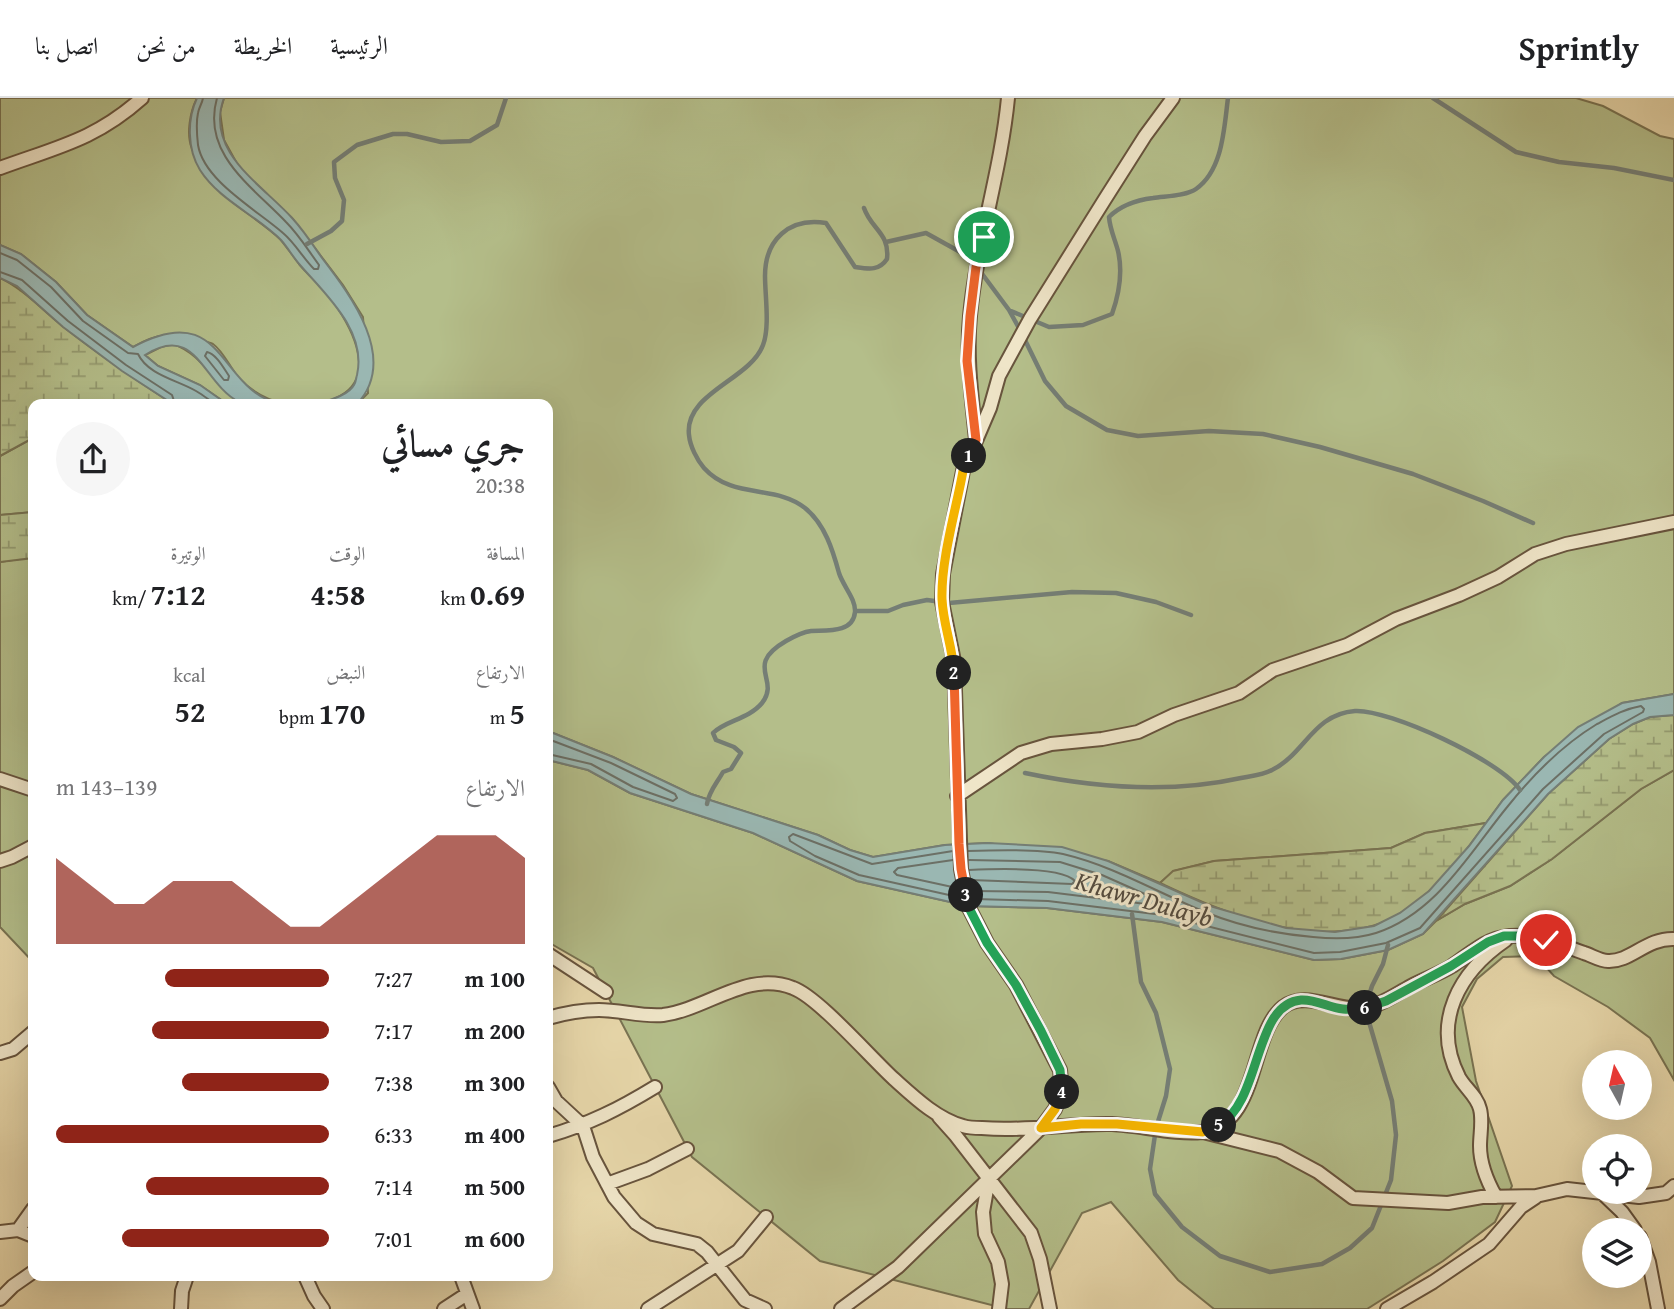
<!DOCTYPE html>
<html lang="ar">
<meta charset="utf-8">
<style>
:root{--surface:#fff;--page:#f6f6f6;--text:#202124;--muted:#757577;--line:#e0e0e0;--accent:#8f2418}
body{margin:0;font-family:"Gentium Book Plus",Amiri,serif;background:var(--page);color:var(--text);direction:rtl;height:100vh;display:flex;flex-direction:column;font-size:26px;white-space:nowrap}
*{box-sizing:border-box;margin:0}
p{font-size:23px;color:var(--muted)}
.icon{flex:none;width:38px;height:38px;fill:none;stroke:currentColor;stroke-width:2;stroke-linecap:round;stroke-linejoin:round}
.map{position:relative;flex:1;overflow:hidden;direction:ltr}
.side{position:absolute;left:28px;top:301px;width:525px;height:882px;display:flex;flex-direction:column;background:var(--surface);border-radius:14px;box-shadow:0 7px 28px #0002;direction:rtl}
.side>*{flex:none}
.needle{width:46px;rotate:352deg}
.fabs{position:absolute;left:1582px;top:952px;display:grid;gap:14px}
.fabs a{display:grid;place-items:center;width:70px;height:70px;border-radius:50%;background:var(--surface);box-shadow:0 7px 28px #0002;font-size:35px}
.pin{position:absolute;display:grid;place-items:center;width:60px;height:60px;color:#fff;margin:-30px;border:4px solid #fff;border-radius:50%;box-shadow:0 2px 7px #0007}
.km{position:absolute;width:35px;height:35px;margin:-18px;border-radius:50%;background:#222;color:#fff;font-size:19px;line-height:35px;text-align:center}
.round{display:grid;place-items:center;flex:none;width:74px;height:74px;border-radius:37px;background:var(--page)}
.headline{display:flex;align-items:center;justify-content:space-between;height:119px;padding:0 28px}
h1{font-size:38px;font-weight:700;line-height:52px}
.figures{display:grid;grid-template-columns:repeat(3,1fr);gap:10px;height:119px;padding:7px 28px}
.figures div{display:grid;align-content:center}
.figures b{font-size:30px;font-weight:700}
.figures small{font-size:19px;font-weight:400}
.figures p{font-size:19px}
.chart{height:196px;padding:14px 28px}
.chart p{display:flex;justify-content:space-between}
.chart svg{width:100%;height:126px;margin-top:7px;fill:var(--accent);opacity:.7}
ul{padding:0 28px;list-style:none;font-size:23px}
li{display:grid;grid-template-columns:112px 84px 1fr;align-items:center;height:52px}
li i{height:18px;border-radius:9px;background:var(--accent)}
header{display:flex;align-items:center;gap:42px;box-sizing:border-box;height:98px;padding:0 35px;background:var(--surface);border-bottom:2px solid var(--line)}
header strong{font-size:33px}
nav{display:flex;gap:38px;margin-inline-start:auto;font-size:24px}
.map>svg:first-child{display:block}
</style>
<header>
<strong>Sprintly</strong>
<nav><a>الرئيسية</a><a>الخريطة</a><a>من نحن</a><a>اتصل بنا</a></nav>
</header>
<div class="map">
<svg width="1674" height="1211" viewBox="0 0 1674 1211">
<defs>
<pattern id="wetland-marsh" width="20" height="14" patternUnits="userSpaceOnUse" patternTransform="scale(1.75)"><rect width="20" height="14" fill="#b4be8a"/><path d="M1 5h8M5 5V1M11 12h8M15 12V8" fill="none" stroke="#949a70"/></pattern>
</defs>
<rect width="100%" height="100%" fill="#e7d7aa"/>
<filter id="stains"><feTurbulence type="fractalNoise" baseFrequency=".00286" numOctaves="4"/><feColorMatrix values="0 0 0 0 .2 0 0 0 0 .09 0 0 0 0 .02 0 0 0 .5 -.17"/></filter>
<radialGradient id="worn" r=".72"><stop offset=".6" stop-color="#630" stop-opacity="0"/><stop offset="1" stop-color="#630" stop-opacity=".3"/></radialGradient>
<!-- green -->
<path fill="#b4be8a" stroke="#797352" stroke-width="2" d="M0,0h197c-7,14 -11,36 -5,51 3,10 22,37 30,44 18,17 40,29 58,46 7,8 13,17 19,25 9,11 21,20 29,31 20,26 52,79 12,101 -33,19 -76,9 -101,-18 -9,-10 -15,-26 -26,-34 -4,-2 -11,-3 -15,-4 -26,-8 -41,-7 -65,7l-46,-32 -31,-33 -35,-28 -21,-9z
M224,0h1352l27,8 57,30 14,3v555l-52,9 -78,54 -41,43 -17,23 -61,10 -34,15 -177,13 -40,10 -14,12 -52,-22 -120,-18 -43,2 -72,12 -23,-7 -32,-15 -127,-41 -78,-37 -65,-26v-327h-191l11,-11 -5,-76 -20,-32 -51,-67 -52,-49 -16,-29 -4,-28z
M173,246c30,10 41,41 69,60h-15l-27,-19 -42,-19 -13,-11 16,-8z
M33,340v74l-33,3v-59z
M26,460h7v404l-33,-35v-365z
M548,662l40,10 42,23 123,40 104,48 111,25 79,2 115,14 152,38 27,-1 47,-9 35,-16 13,-13 29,-17 45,-18 42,-27 89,-70 33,-19v310l-24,-42 -42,-31 -54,-31 -18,-20 -33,1 -26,22 -15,28 14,74 36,105 -17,36 -52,39 -76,48h-153l-36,-29 -67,-78 -29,11 -53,96h-22l-187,-48 -128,-104 -99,-189 -45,-26z"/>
<!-- wetland -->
<path fill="url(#wetland-marsh)" stroke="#797352" stroke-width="2" d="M0,180c25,12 43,33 65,50 34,27 71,52 108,76h-140v34l-33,18z
M33,414v46l-33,4v-47z
M1674,617v55l-33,19 -89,70 -42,27 -45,18 -29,17 112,-127 61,-55 24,-15 17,-7z
M1486,725c-17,23 -36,51 -59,70 -15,13 -35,28 -55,33 -71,19 -149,-13 -212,-43l13,-12 41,-10 177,-13 34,-15z"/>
<!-- water -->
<path fill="#9ab7b2" stroke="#757e75" stroke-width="2" d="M197,0h27c-20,54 39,87 69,121 11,12 20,26 29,39 29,38 77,101 35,146h-40c11,-4 31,-8 37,-19 2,-3 2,-7 3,-10 10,-44 -31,-80 -57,-110 -7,-8 -12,-17 -19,-25 -25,-25 -62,-40 -81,-70 -13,-21 -13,-51 -3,-72z
M0,147l21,9 35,28 31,33 46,32c94,-51 84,46 149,57 -12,0 -33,4 -43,-2 -37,-19 -42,-80 -94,-47l13,11 42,19 27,19h-54l-51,-33 -59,-44 -46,-41 -17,-8z
M1674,596v21l-24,2 -17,7 -24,15 -61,55 -125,140 -35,16 -47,9 -27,1 -152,-38 -115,-14 -79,-2 -111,-25 -104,-48 -123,-40 -42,-23 -40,-10v-29l65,26 78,37 127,41 32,15 23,7 72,-12 43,-2 74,4 46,14 102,45 76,22 49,4 39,-6 26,-13 29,-22 40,-45 34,-46 41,-43 34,-30 44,-24z"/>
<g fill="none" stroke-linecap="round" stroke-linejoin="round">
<!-- shore -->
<path stroke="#6c7066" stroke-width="2" d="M203,0c-1,6 -4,9 -5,15 -2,9 -1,23 0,32 6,36 59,65 85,88 12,10 20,25 31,36h4l1,-4c-11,-15 -20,-30 -33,-43 -33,-35 -85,-68 -69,-124
M0,155l17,7 34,27 32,34 45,32 10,1c10,21 39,26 58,37 7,4 13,9 19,13
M0,174l22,8 46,41 58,44 46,30 3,9
M207,254c9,2 16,15 22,24l-1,4h-4l-19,-24z
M548,641l63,24 64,31 2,4 -4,3 -40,-14 -42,-23 -43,-10
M953,753l-81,13 -79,-30 -4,3 1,4 25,15 44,19 99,22
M968,753c26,-1 72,-2 95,3 51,12 95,39 142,58 34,14 73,22 108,25 20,2 44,2 63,-4 61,-20 94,-81 132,-127 24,-30 56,-62 89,-82 15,-8 27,-15 44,-18l3,3 -1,3 -39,22 -61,55 -123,139 -34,15 -46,9 -26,1 -151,-38 -115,-14 -73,-2
M953,762l-55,8 -4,4 3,3 60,13
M969,762l91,2 42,13 54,24 2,3 -4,3 -106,-13 -75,-1
M969,772c22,-1 92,-4 106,11l-3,3 -101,-4"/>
<!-- stream -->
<path stroke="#757e75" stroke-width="4.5" d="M1433,0l83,54 43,10 55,6 60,12
M886,144l40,-9 36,20 12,12
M307,146l24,-13 11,-10 2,-21 -9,-22 -1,-16 23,-17 36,-11h14l34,8 29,-1 27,-16 9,-27
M980,173l29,39 11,20
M1011,213l38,16 34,-2 29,-11c7,-20 11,-42 6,-63 -3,-12 -8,-21 -9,-34 12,-12 28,-17 44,-19 13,-2 33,-2 43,-9 27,-19 28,-61 32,-91
M1024,240l21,43 21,25 41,24 31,6 71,-5 54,3 57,13 93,27 70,27 50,22
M855,513h33l15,-6 24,-5 22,3 123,-11 44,1 40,9 35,13
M1025,675c71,15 144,21 216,5 10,-2 22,-3 31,-8 33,-16 41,-56 83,-59 34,-2 146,50 165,79
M707,706c2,-13 10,-21 16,-32l8,-3 10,-16 -7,-6 -18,-7 -3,-7c11,-12 36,-14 49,-30 19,-24 -19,-37 24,-62 7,-4 17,-9 25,-10 14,-1 42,3 44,-19 1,-13 -12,-26 -16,-39 -6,-22 -14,-49 -34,-65 -30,-24 -72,-8 -101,-40 -7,-8 -14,-22 -15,-33 -5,-42 61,-55 74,-90 7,-18 2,-50 2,-69 0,-36 24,-59 61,-53l29,44c14,2 24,4 32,-8 3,-26 -16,-30 -23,-51
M1132,816l9,68 15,31 14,56 -4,27 -10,32 -6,41 5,25 27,33 38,29 50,16 52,-8 28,-16 22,-20 19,-48 5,-45 -4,-34 -27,-93 7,-22 11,-22 5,-19"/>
<!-- minor casing -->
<g stroke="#68543d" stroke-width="16">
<path id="minor" d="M0,70c57,-21 95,-28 142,-70
M976,342c-4,-42 -10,-82 -6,-124 7,-74 31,-145 38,-218
M0,681l33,11
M957,698l64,-43 30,-9 51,-5 36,-7 36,-17 65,-22 34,-23 74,-25 49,-26 63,-24 39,-18 37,-23 31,-10 108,-22
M0,763l12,-4 21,-11
M548,856l58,38
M548,920c17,-5 33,-8 51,-8 21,0 44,7 64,5 45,-6 84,-45 130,-27 25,9 78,70 101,91 20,18 43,40 69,47 6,2 13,2 19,2 44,4 86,-5 130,-4 26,1 65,11 90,8 58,-8 47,-98 81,-125 23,-18 55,6 82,1 17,-3 31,-14 46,-22 13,-7 28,-12 41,-20 12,-8 24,-19 38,-25 31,-13 64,1 94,12 7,2 16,8 24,8 23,1 38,-23 66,-22
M0,955l13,-4 20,-17
M548,989l8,14 27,25 10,31 21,40 22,26 17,11 44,10 10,8 38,48 20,9
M939,1019l17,19 75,97 9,26 10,50
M1203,1034l76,19 39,21 35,26 95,5 34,-6 54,-1 31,-7 72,8 27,-4 8,-7
M548,1038c41,-12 71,-27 107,-49
M989,1080l-6,34 2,22 13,28 4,22 -3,25
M607,1086l41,-15 39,-20
M1602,1095l20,19 13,18
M1496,1099c-9,-16 -16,-32 -16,-51 0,-12 3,-26 0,-37 -3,-13 -15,-21 -21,-32 -28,-55 0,-105 47,-137
M18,1132l15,-21
M0,1134l18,-2 15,6
M1640,1139l9,25 9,47
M305,1178l9,20 9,13
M461,1178l12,33
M0,1201l13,-13 20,-14
M181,1211l1,-18 5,-15
M444,1211l23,-15
M648,1211l90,-58 28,-34
M841,1211l57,-42 143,-139 14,-19 7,-17 -2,-22 -44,-85 -29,-42 -19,-37 -7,-37 -7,-208 -12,-59 1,-28 20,-103 27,-63 9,-32 31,-57 75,-120 40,-63 28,-38
M1387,1211l46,-27 56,-38 32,-37 15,-10"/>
</g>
<!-- minor -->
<use href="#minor" stroke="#efe5c8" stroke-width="12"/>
</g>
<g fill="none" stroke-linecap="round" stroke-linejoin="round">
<!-- split-1 casing -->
<g stroke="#fff" stroke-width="14">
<path id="split-1" d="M969,358l7,-16 -9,-79 3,-45 6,-49 8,-30"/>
</g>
<!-- split-2 casing -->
<g stroke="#fff" stroke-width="14">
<path id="split-2" d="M954,575c-1,-25 -11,-49 -12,-74 -1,-40 14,-89 21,-128l6,-15"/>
</g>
<!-- split-3 casing -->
<g stroke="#fff" stroke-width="14">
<path id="split-3" d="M954,575l5,171 2,25 5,26"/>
</g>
<!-- split-4 casing -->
<g stroke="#fff" stroke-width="14">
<path id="split-4" d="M966,797l2,11 19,37 29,42 25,46 19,39 2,22"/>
</g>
<!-- split-5 casing -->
<g stroke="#fff" stroke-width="14">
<path id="split-5" d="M1062,994l-7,17 -14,19 40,-4h36l86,8 16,-7"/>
</g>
<!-- split-6 casing -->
<g stroke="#fff" stroke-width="14">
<path id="split-6" d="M1219,1027c43,-24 34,-121 82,-125 15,-1 28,8 42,9 7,1 15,0 22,-1"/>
</g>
<!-- split-7 casing -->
<g stroke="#fff" stroke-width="14">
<path id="split-7" d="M1365,910l21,-7 65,-35 37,-24 16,-6h22l20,4"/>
</g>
<!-- split-1 -->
<use href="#split-1" stroke="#f0652b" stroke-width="9"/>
<!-- split-2 -->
<use href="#split-2" stroke="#f5b400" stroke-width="9"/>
<!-- split-3 -->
<use href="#split-3" stroke="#f0652b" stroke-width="9"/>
<!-- split-4 -->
<use href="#split-4" stroke="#22a559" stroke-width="9"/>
<!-- split-5 -->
<use href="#split-5" stroke="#f5b400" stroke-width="9"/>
<!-- split-6 -->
<use href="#split-6" stroke="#22a559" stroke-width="9"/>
<!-- split-7 -->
<use href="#split-7" stroke="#22a559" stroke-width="9"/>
</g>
<g text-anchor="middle" stroke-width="6" stroke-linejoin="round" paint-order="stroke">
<!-- water labels -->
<g font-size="26" font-style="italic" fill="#554c3f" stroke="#efe5c8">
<text transform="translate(1144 801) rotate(16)" y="9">Khawr Dulayb</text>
</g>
</g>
<rect width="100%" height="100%" filter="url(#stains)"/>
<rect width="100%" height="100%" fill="url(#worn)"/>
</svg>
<div class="fabs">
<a><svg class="needle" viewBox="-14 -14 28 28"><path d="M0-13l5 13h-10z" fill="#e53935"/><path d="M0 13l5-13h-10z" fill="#757577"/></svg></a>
<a><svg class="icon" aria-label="locate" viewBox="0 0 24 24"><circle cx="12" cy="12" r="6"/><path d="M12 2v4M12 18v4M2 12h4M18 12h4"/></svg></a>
<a><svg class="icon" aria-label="layers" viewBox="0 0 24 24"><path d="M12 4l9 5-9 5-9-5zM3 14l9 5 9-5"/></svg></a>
</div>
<div class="pin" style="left:984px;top:139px;background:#1e9e55"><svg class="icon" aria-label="arrive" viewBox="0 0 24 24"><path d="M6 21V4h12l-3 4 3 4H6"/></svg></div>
<div class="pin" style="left:1546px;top:842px;background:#d93025"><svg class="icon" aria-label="check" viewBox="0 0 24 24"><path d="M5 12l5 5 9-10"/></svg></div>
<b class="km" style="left:969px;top:358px">1</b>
<b class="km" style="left:954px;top:575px">2</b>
<b class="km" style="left:966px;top:797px">3</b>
<b class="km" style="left:1062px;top:994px">4</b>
<b class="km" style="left:1219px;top:1027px">5</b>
<b class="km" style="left:1365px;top:910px">6</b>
<section class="side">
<div class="headline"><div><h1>جري مسائي</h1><p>20:38</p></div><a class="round"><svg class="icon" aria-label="share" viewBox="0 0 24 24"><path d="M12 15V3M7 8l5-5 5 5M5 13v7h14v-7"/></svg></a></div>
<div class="figures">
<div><p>المسافة</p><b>0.69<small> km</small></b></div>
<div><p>الوقت</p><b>4:58</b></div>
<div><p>الوتيرة</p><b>7:12<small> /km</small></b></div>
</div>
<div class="figures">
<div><p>الارتفاع</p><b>5<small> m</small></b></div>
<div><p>النبض</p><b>170<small> bpm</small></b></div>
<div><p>kcal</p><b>52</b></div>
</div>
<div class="chart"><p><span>الارتفاع</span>139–143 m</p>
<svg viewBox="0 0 160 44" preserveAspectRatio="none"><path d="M0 44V14L10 22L20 30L30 30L40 22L50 22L60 22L70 30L80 38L90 38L100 30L110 22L120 14L130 6L140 6L150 6L160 14V44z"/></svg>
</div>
<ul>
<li><b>100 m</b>7:27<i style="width:60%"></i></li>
<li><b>200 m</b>7:17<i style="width:65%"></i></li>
<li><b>300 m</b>7:38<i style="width:54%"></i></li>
<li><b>400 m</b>6:33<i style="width:100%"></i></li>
<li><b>500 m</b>7:14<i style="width:67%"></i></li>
<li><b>600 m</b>7:01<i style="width:76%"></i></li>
</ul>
</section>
</div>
